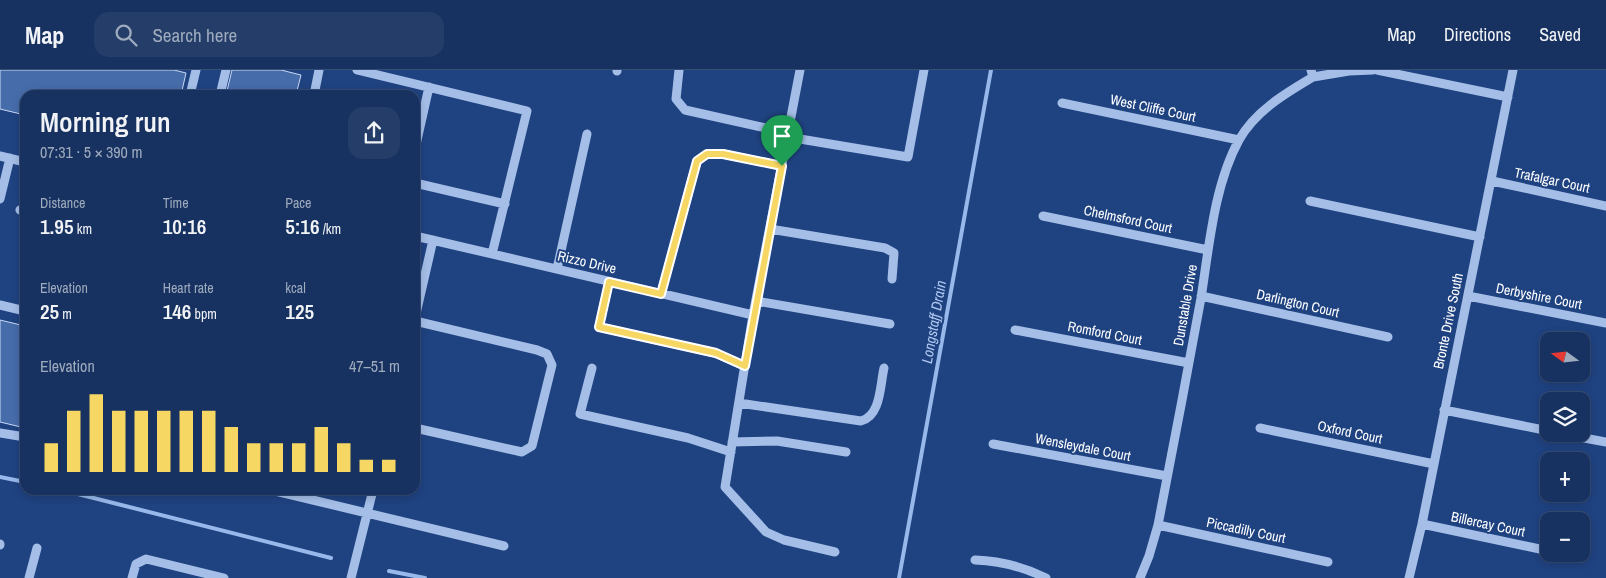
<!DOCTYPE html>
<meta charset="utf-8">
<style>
:root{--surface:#173260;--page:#243e69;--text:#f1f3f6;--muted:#9eaabd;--line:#364d75;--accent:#f7d763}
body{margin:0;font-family:"Archivo Narrow",sans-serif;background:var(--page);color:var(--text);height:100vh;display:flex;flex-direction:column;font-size:19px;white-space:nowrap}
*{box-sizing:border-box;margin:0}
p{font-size:16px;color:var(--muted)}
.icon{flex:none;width:28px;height:28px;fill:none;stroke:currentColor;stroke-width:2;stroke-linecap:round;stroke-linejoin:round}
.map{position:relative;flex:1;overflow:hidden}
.sheet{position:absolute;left:20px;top:20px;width:400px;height:405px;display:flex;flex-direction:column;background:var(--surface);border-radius:15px;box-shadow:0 2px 8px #0003,0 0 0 1px var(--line)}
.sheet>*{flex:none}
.needle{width:32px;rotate:285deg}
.controls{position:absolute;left:1540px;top:262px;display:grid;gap:10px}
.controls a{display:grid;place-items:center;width:50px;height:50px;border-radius:10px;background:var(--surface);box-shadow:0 2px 8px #0003,0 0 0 1px var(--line);font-size:25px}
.pin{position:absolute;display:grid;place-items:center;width:42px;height:42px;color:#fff;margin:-51px -21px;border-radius:50% 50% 50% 0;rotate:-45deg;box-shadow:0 0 5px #0007}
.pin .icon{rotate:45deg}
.round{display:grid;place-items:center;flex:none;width:52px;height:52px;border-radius:15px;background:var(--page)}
.head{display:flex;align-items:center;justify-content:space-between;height:85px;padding:0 20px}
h1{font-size:28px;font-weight:600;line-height:38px}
.stats{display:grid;grid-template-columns:repeat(3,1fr);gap:8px;height:85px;padding:5px 20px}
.stats div{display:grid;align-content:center}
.stats b{font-size:21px;font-weight:600}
.stats small{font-size:14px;font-weight:400}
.stats p{font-size:14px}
.chart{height:140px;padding:10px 20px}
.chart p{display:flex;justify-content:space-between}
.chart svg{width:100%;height:90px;margin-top:5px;stroke:var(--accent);stroke-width:6}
header{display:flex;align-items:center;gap:30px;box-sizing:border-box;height:70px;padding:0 25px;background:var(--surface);border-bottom:1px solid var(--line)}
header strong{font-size:24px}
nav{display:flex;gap:28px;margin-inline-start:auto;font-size:18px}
.search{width:350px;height:45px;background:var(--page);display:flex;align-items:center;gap:12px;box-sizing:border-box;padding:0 18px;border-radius:15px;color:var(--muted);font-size:19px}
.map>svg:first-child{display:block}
</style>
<header>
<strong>Map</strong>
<div class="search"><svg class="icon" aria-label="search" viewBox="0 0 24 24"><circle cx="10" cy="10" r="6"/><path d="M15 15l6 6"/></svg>Search here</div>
<nav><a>Map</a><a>Directions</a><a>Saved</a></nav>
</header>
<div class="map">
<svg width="1606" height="508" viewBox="0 0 1606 508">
<rect width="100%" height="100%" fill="#1f4280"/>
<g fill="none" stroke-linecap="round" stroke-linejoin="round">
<!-- stream -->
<path stroke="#97b8ea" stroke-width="4" d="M0,407l25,5
M62,420l269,68
M389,501l36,7
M899,508l92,-508"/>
</g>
<!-- building -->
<path fill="#476caa" stroke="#c8d9f6" d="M0,0h174l12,3 -5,22h-156v20l-25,-6z
M232,0h49l20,5 -5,20h-70z
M0,250l25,6v102l-25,-6z"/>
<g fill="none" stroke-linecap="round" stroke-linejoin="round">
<!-- minor -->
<path stroke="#a4bee8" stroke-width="9" d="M357,0l170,41 -35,143
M679,0l-3,29 9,11 103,23
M800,0l-47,245 -28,172 41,45 18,8 51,12
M1377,0l131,27
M617,1v-1
M1313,7l36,-6 24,-1
M190,25l6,-25
M220,25l6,-25
M314,25l5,-25
M1062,33l177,37
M788,67l120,20 16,-87
M415,79l14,-62
M0,86l25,6
M1492,111l114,25
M415,113l90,21
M0,129l10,-41
M1310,131l170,36
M20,140l5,2
M1043,146l165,34
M770,159l115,19 9,5 -2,26
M415,166l338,79
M557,199l30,-135
M609,212l-10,45 116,26 30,13
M661,224l36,-133 10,-7h16l59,12
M1201,226l187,41
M1468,226l138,27
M756,231l134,23
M0,235l25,6
M415,248l18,-78
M415,251l122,29 10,4 5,11 -20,81 -10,6 -107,-24
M1015,260l174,33
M592,298l-12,46 108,24 43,14
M739,333l122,18c20,-5 19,-36 23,-53
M1444,340l105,21
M1260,358l174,36
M0,363l25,4
M1563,364l43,8
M732,372l45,-1 69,11
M993,374l174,32
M271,420l233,56
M1422,454l127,27
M1158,455l170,37
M0,474v1
M1561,484l19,4
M975,490c26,1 47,6 71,18
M29,508l8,-30
M132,508l4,-14 10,-5 78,19
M351,508l22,-88
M1140,508l9,-22 9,-31c15,-76 29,-151 43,-227 8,-50 13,-113 38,-158 16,-29 47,-47 74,-63l-2,-7
M1409,508l13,-54 91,-454"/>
</g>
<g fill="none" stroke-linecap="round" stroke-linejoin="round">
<!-- route casing -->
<g stroke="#fff" stroke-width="10">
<path id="route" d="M707,84h16l59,12 -37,200 -29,-13 -117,-26 10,-45 52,12 36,-133z"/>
</g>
<!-- route -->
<use href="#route" stroke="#f7d763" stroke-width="6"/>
</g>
<g text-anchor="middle" stroke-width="4" stroke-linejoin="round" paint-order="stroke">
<!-- street labels -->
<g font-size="14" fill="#fff" stroke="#1f4280">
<text transform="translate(1153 38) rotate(12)" y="5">West Cliffe Court</text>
<text transform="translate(1552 110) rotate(12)" y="5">Trafalgar Court</text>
<text transform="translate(1128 149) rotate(12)" y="5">Chelmsford Court</text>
<text transform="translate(587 192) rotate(13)" y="5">Rizzo Drive</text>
<text transform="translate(1539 226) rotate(11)" y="5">Derbyshire Court</text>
<text transform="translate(1298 233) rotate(13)" y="5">Darlington Court</text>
<text transform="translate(1185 235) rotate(-80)" y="5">Dunstable Drive</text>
<text transform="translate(1448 251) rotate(-78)" y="5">Bronte Drive South</text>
<text transform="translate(1105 263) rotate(11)" y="5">Romford Court</text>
<text transform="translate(1350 362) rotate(12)" y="5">Oxford Court</text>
<text transform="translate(1083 377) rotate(11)" y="5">Wensleydale Court</text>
<text transform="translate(1488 454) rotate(12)" y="5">Billercay Court</text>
<text transform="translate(1246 460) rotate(12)" y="5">Piccadilly Court</text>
</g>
<!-- water labels -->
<g font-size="15" font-style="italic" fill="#afc8f0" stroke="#1f4280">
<text transform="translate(934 252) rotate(-80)" y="5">Longstaff Drain</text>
</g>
</g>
</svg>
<div class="controls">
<a><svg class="needle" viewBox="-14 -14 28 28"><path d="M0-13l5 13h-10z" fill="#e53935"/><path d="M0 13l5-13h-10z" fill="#9eaabd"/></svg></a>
<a><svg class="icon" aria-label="layers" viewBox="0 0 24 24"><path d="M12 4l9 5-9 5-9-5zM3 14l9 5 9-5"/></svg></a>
<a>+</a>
<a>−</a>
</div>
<div class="pin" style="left:782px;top:96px;background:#1e9e55"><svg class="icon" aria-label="arrive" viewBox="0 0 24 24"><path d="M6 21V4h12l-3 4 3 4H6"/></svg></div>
<section class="sheet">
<div class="head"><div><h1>Morning run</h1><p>07:31 · 5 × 390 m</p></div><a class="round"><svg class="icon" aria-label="share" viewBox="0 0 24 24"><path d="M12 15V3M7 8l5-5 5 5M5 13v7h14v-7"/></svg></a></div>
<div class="stats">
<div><p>Distance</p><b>1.95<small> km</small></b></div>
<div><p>Time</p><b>10:16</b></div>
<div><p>Pace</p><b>5:16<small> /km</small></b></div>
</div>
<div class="stats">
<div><p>Elevation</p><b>25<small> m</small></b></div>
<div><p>Heart rate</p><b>146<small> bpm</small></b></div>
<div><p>kcal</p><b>125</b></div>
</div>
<div class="chart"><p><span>Elevation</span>47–51 m</p>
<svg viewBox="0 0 160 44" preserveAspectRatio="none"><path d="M5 44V30M15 44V14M25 44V6M35 44V14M45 44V14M55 44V14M65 44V14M75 44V14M85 44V22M95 44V30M105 44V30M115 44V30M125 44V22M135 44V30M145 44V38M155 44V38"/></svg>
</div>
</section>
</div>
